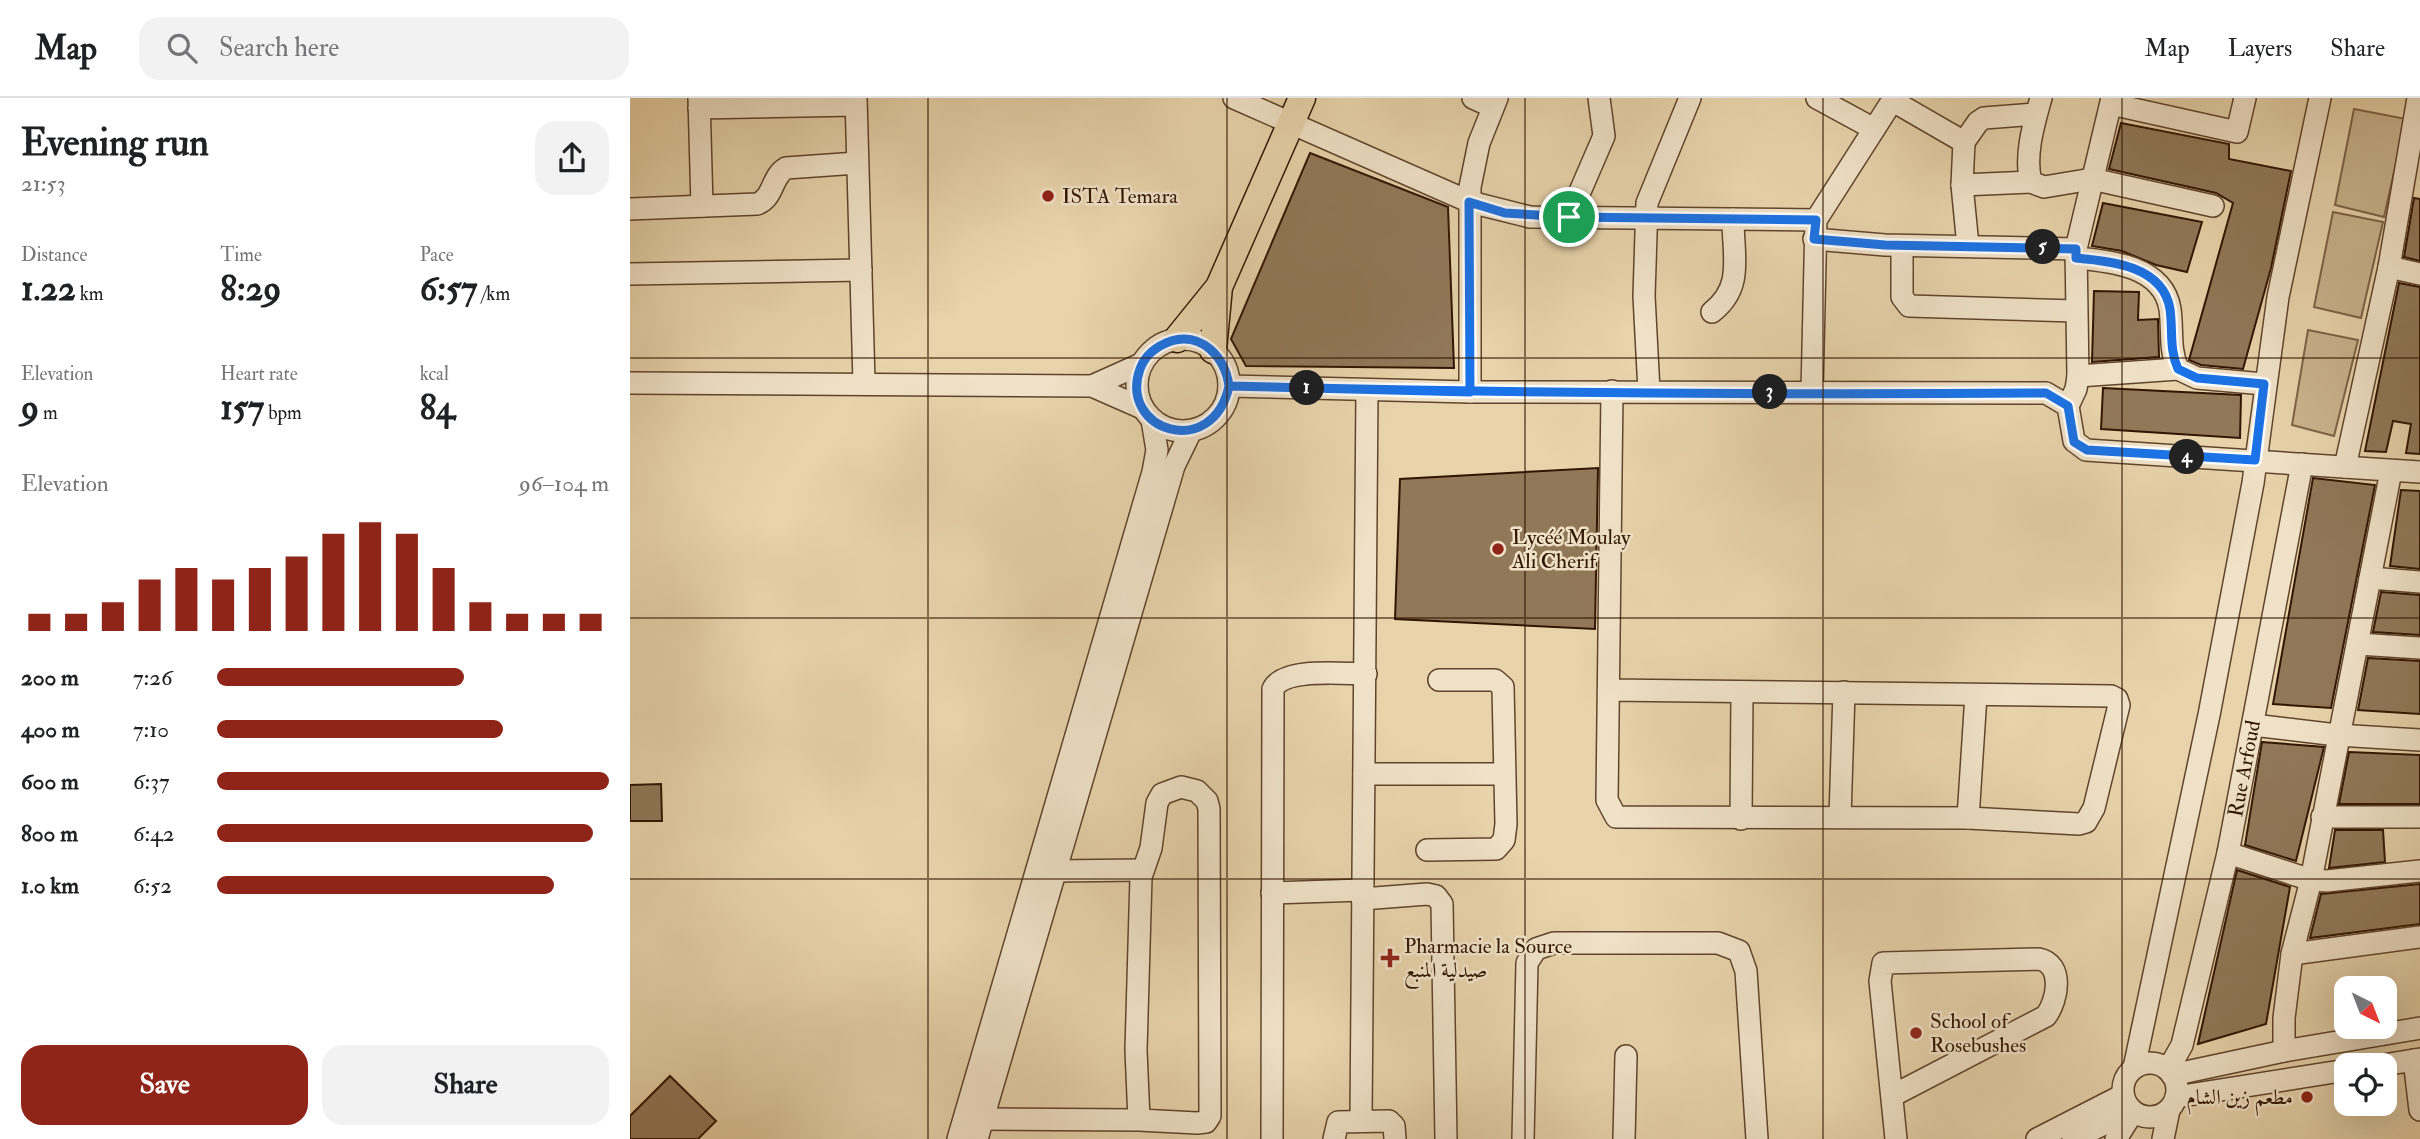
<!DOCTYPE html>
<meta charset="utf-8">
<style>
:root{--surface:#fff;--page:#f2f2f2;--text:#202124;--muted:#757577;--line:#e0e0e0;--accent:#8f2418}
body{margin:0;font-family:"IM FELL Double Pica",Amiri,serif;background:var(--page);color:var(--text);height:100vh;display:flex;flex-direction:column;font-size:26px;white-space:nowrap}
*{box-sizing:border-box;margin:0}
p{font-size:23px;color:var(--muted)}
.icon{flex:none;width:38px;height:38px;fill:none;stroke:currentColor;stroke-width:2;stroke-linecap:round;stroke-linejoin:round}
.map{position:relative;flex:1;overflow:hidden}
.side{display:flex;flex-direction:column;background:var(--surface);width:630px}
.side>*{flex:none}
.needle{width:46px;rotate:138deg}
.fabs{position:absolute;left:1704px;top:878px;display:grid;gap:14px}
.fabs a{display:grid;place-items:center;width:63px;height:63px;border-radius:14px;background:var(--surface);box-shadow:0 7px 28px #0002;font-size:35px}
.pin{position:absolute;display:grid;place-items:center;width:60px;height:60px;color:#fff;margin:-30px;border:4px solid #fff;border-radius:50%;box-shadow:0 2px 7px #0007}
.km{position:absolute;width:35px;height:35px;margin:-18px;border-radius:50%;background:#222;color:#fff;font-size:19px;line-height:35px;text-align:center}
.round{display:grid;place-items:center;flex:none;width:74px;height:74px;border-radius:21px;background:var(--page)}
.summary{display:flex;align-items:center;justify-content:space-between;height:119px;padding:0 21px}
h1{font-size:38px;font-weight:700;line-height:52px}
.stats{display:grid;grid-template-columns:repeat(3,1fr);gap:10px;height:119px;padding:7px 21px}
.stats div{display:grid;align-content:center}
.stats b{font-size:35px;font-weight:700}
.stats small{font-size:19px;font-weight:400}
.stats p{font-size:19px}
.chart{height:196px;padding:14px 21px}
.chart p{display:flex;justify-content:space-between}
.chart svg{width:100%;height:126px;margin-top:7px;stroke:var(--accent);stroke-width:6}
.cta{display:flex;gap:14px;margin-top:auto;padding:14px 21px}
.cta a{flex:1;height:80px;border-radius:21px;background:var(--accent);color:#fff;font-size:28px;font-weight:700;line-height:80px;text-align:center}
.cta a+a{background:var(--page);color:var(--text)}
ul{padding:0 21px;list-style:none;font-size:23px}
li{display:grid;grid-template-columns:112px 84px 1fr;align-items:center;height:52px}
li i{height:18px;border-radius:9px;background:var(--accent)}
header{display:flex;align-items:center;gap:42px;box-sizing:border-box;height:98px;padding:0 35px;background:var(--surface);border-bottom:2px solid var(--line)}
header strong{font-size:33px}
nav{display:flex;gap:38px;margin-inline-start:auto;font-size:24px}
.search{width:490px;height:63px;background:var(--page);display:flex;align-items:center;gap:18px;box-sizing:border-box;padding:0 24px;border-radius:21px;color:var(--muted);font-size:26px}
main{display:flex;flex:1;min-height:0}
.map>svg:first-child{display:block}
</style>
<header>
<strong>Map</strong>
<div class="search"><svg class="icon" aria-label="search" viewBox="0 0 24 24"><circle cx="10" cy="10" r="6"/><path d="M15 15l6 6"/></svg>Search here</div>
<nav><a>Map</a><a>Layers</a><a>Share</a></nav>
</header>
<main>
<section class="side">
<div class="summary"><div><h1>Evening run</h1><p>21:53</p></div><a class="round"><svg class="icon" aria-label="share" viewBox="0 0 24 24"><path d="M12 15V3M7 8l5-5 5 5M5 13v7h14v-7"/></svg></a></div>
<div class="stats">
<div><p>Distance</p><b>1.22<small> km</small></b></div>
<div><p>Time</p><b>8:29</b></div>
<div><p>Pace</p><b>6:57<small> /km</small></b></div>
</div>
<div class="stats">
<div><p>Elevation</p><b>9<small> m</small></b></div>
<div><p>Heart rate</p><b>157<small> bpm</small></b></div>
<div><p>kcal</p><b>84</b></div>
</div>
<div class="chart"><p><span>Elevation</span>96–104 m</p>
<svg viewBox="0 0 160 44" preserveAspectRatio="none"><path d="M5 44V38M15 44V38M25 44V34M35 44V26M45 44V22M55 44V26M65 44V22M75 44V18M85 44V10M95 44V6M105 44V10M115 44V22M125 44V34M135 44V38M145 44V38M155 44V38"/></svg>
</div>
<ul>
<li><b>200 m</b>7:26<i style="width:63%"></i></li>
<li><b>400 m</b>7:10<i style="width:73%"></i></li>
<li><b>600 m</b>6:37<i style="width:100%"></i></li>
<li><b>800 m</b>6:42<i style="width:96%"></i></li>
<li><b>1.0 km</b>6:52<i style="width:86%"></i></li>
</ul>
<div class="cta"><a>Save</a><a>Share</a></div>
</section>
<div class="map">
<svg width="1790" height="1041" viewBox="0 0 1790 1041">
<rect width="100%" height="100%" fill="#e8d3ab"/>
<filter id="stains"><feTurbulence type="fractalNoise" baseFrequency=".00286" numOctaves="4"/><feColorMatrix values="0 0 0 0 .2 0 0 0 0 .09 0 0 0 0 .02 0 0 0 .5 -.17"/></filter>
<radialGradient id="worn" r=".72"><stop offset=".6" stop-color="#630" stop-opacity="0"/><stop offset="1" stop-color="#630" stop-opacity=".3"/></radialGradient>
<!-- green -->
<path fill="#c9b38e" stroke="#7e6448" stroke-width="2" d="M1724,11l52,10 -22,98 -49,-12z
M1703,114l50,10 -22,96 -47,-11z
M1678,232l50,10 -24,96 -42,-11z"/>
<!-- building -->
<path fill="#917859" stroke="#321601" stroke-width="2" d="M1491,25l108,21v15l62,12 -20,97 -28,101 -42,-4 -12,-5 44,-157 -17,-10 -107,-24z
M680,55l138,54 6,161 -208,-2 -15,-27z
M1784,100l6,1v62l-16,-4z
M1473,105l99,19 -15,50 -31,-7 -34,-14 -30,-5z
M1769,185l21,4v167l-14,-1 5,-29 -18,-3 -7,31 -21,-1z
M1464,193l45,1 -1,28 20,-1 1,38 -67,5z
M1473,290l138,7 -1,43 -139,-9z
M968,370l-3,161 -200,-10 5,-140z
M1683,380l62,7 -44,223 -58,-4z
M1771,392l19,1v78l-30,-3z
M1751,494l39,3v40l-47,-3z
M1738,560l52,3v53l-62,-4z
M1632,644l62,5 -28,114 -51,-16z
M1719,654l71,3v49h-81z
M31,686l1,37h-32v-36z
M1705,732h48l2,32 -56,6z
M1607,772l53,17 -24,137 -68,20z
M1790,786v40l-110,14 11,-44z
M40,978l46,45 -18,18h-68v-23z"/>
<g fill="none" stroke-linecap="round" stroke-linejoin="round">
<!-- minor casing -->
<g stroke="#60452c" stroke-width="24">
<g id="minor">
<path d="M69,0l3,108"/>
<path d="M226,0l8,284"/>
<path d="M604,0l236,104 60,15 286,3"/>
<path d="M843,0l20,9"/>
<path d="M1187,0l57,31"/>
<path d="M1411,0c-7,25 -17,58 -10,84l13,5 48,-8 121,27"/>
<path d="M1263,3l71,41 14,-20 6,-4 52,-4"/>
<path d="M1481,6l126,28 8,-34"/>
<path d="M69,10l156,-3"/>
<path d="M1334,44l-2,43 6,61"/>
<path d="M1332,87l69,-3"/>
<path d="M0,111l127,-5c17,-6 14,-27 29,-36l71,-5"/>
<path d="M939,119l35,-81 -5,-38"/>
<path d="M1184,141l71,6 191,4"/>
<path d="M1272,148v51l7,9 166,5"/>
<path d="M1446,160c35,3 87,8 94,51 3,22 -1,40 8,60l19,9 67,6"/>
<path d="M1759,169l31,7"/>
<path d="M0,176l231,-4"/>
<path d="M1082,214c32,-25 21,-55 21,-93"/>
<circle cx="553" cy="287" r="46"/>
<path d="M1448,278l100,-7"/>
<path d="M0,285l462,3 50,22"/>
<path d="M462,288l49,-22"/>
<path d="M599,288l241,6 576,1 22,13 6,35 12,9 334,22"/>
<path d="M1019,293l-5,-95 3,-93 43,-105"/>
<path d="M840,294v-205l9,-44 18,-45"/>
<path d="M1182,294l4,-172 78,-122"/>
<path d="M1438,308l8,-17 2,-13 -2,-127 36,-151"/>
<path d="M1715,369l44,-200 29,-169"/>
<path d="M1740,480l50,4"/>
<path d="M1728,546l62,4"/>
<path d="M980,592l501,6 6,3 2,6 -25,103 -8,14 -7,2 -111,-6 -352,-1 -9,-17 5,-409"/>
<path d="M1623,627l84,10 83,5"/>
<path d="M734,676h140"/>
<path d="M1210,719l4,-125"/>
<path d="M1692,719h98"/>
<path d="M1338,720l8,-123"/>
<path d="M1111,721l1,-125"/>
<path d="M797,752l69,-1 8,-9 2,-16 -3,-137 -8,-7h-56"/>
<path d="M1598,755l83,27 16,1 93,-10"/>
<path d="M424,773l89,-1"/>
<path d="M642,795l90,-3"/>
<path d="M732,801l65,-5 9,2 6,8 4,235"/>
<path d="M1662,856l128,-17"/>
<path d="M1654,953v-33l8,-64 19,-74 80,-409"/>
<path d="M1784,962l6,50"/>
<circle cx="1520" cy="992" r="27"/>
<path d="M1747,968l43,-7"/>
<path d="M1504,970l75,-353 44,-232 25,-186 42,-199"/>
<path id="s1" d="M1538,972l14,-25 46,-192 74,-389"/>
<path d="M1542,977l112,-24 136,-23"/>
<path d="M1262,998l154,-80c12,-16 18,-52 -7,-57l-156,4 -3,18 16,158"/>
<path d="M1546,999l171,-27"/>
<path d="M353,1021l156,1 58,3 9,-1 4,-6 -1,-307 -2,-8 -10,-10 -16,-4 -19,7 -5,9 -6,45 -10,29 -5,173 3,70"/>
<path d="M731,1021l6,-729"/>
<path d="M328,1041l195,-667 4,-22 -5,-30"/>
<path d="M347,1041l197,-673 17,-35"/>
<path d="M642,1041l1,-450c11,-22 70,-15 93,-15"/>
<path d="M704,1041l4,-17 51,-1 5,5 1,13"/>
<path d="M893,1041l4,-176 9,-14 18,-6h164l21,8 7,20 11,168"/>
<path d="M994,1041l2,-83"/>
<path d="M1407,1041l86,-44"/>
<path d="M1443,1041l58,-28"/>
<path d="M1486,1041l17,-27"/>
<path d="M1533,1041l6,-29"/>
</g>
</g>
<!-- major casing -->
<g stroke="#321601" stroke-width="29">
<path id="major" d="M547,241l42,-52 83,-189
M583,252l6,-63"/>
</g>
<!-- minor -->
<use href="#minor" stroke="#f0e2c8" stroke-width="21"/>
<!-- major -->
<use href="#major" stroke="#e8d3ab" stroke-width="26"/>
</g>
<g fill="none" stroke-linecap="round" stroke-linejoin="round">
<!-- route casing -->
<g stroke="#fff" stroke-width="14">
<path id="route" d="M939,119l-64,-4 -36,-11 1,190 -241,-6c-16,75 -111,45 -89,-17 5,-14 17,-23 31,-28 31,-9 54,16 58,45 272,7 545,9 817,7l22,13 6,36 13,8 168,10 9,-76 -67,-6 -19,-9c-9,-20 -5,-38 -8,-60 -7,-43 -59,-48 -94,-51v-9l-191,-4 -71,-6 2,-19 -247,-3"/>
</g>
<!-- route -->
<use href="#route" stroke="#1a73e8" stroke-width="9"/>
</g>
<!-- grid -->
<path fill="none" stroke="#321601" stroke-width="2" stroke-opacity="0.55" d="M298,0v1041M597,0v1041M895,0v1041M1193,0v1041M1492,0v1041M0,260h1790M0,520h1790M0,781h1790"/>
<!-- markers -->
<g fill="#8f2418" stroke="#f0e2c8" stroke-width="2.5">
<circle cx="418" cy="98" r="7"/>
<circle cx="868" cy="451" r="7"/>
<path d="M756.5 849.5h7v7h7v7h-7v7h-7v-7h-7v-7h7z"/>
<circle cx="1286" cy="935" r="7"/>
<circle cx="1677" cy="999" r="7"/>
</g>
<g text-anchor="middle" stroke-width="5" stroke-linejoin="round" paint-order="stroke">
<!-- poi labels -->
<g font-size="21" fill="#321601" stroke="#f0e2c8" text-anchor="start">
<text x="432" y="105">ISTA Temara</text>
<text x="882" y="446">Lycéé Moulay<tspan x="882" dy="24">Ali Cherif</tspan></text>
<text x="774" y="855">Pharmacie la Source<tspan x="774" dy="24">صيدلية المنبع</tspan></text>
<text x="1300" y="930">School of<tspan x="1300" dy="24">Rosebushes</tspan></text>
<text x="1663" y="1006" text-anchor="end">مطعم زين الشام</text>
</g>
<!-- street labels -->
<g font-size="21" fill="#321601" stroke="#f0e2c8">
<text dy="7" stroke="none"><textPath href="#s1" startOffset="312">Rue Arfoud</textPath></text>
</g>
</g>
<rect width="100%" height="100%" filter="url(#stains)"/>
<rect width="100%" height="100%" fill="url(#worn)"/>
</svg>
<div class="fabs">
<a><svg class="needle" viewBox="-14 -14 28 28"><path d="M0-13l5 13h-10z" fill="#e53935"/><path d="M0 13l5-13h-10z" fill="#757577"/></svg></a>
<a><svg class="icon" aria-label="locate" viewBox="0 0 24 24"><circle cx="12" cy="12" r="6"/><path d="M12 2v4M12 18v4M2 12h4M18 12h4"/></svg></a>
</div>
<div class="pin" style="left:939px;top:119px;background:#1e9e55"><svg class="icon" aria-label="arrive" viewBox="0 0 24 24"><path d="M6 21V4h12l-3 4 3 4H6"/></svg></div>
<b class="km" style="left:677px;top:290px">1</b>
<b class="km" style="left:1140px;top:294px">3</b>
<b class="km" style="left:1557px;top:359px">4</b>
<b class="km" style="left:1413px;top:149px">5</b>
</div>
</main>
